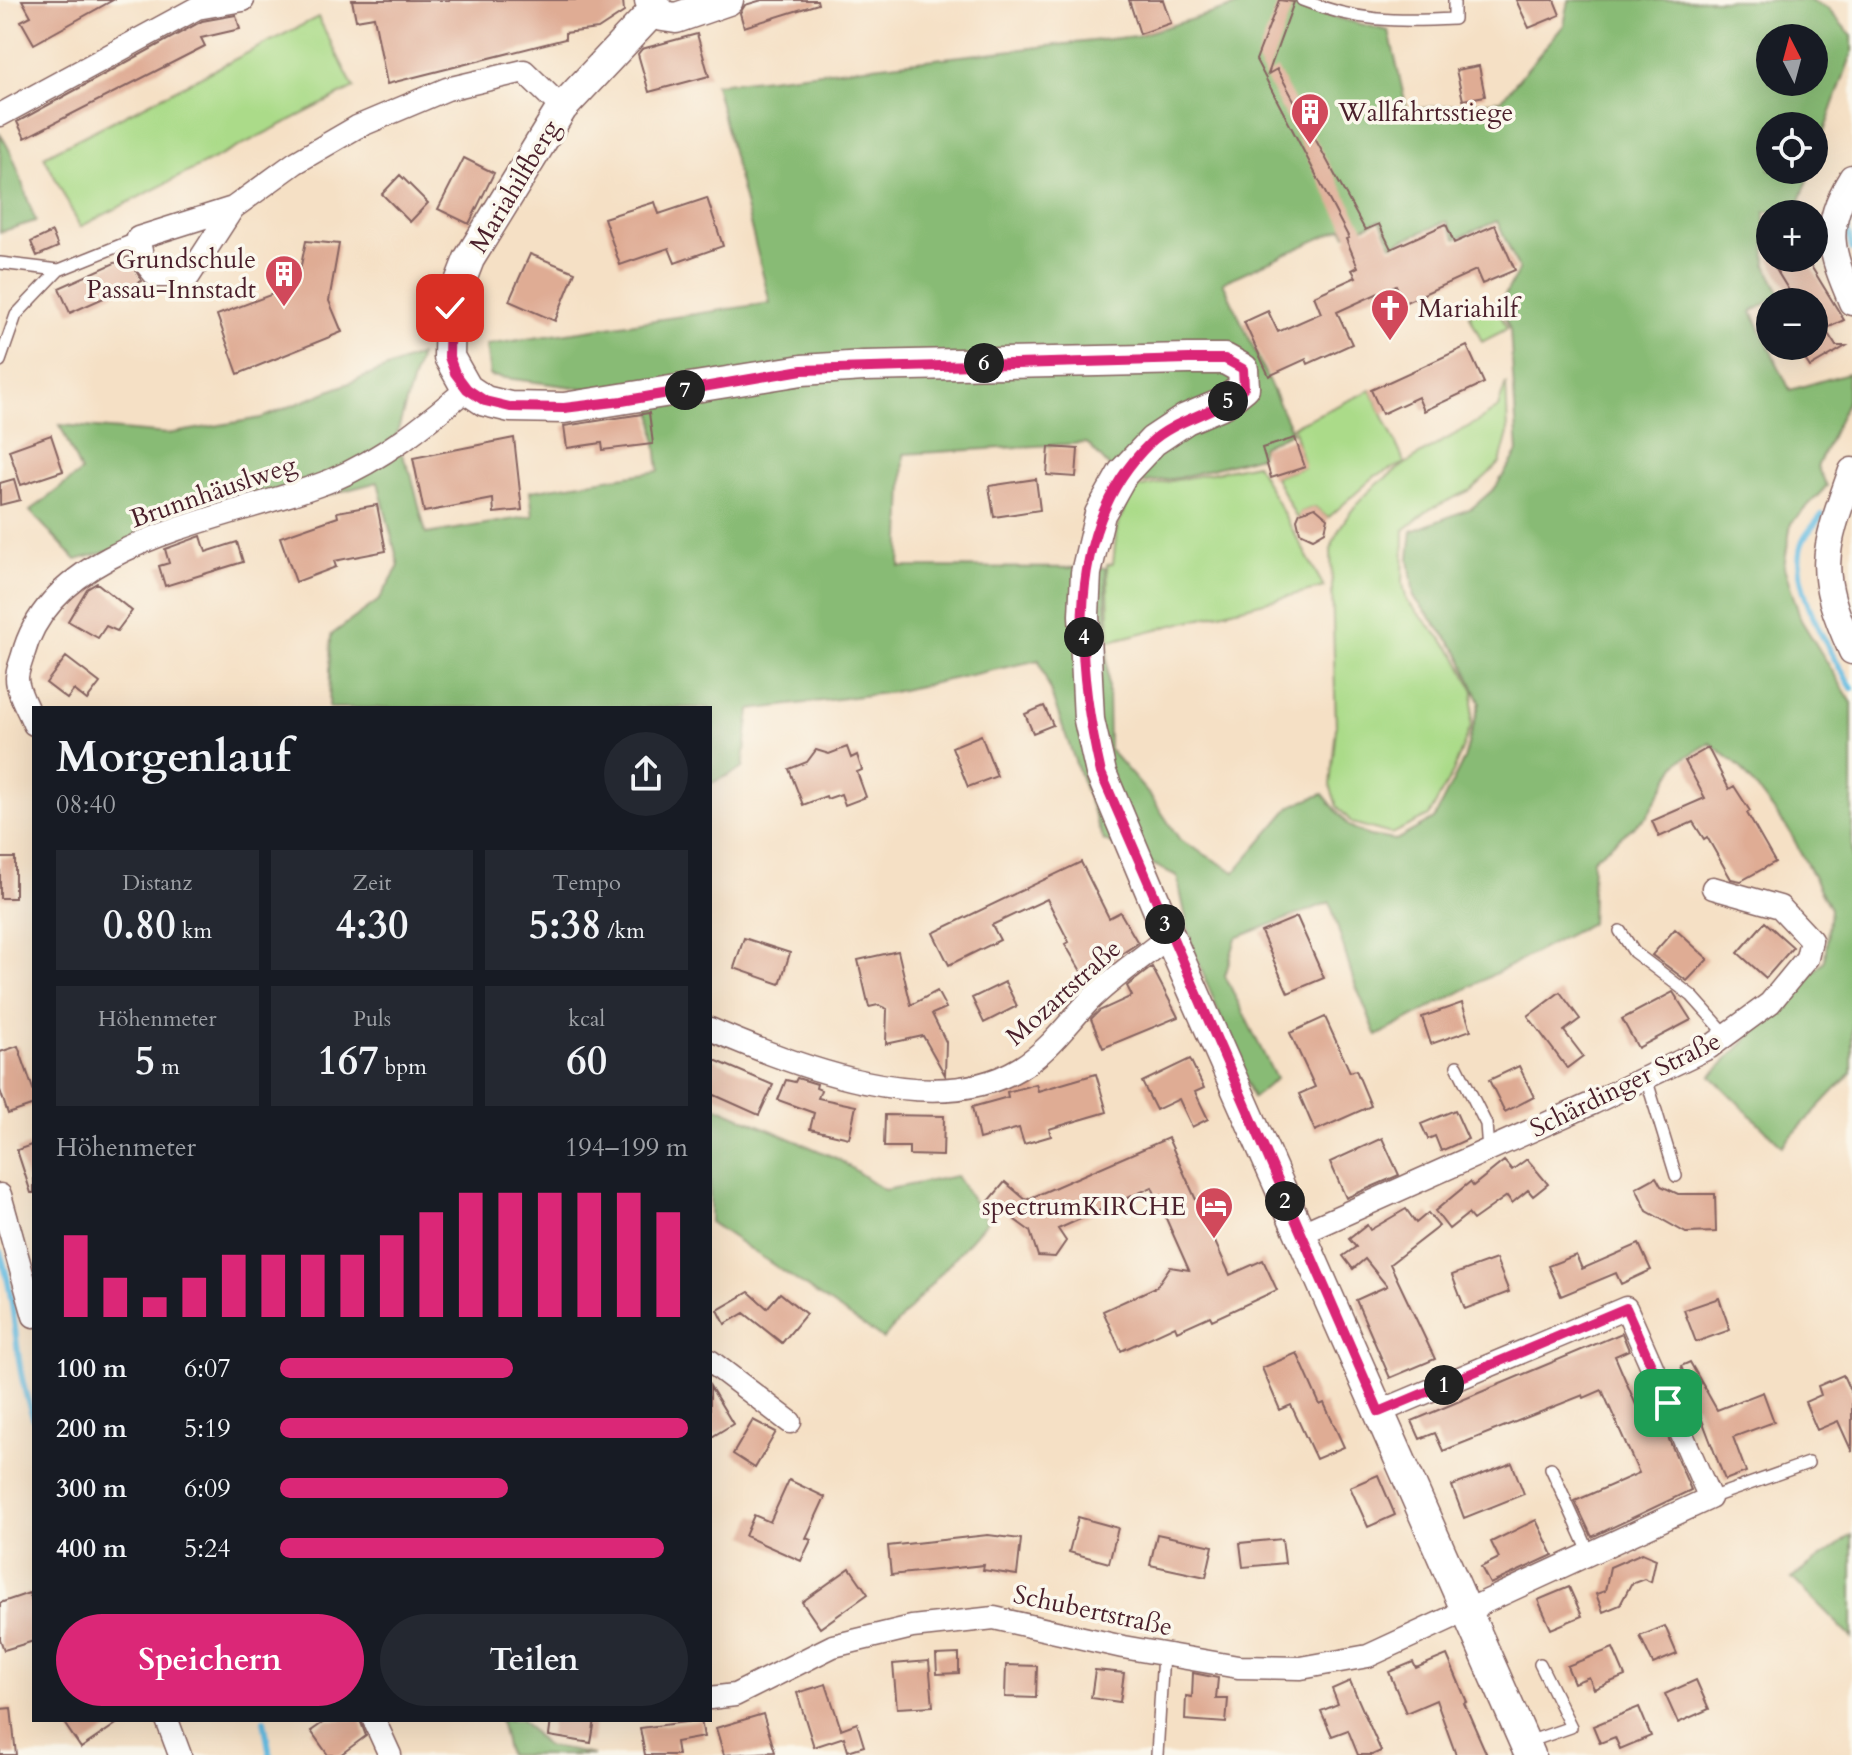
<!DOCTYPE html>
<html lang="de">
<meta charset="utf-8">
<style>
:root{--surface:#171b24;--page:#242831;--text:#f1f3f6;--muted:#9ea1a6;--accent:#db2777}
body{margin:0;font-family:Cardo,serif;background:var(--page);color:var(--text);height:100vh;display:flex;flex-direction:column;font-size:30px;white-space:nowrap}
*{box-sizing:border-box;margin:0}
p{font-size:26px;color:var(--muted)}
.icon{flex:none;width:44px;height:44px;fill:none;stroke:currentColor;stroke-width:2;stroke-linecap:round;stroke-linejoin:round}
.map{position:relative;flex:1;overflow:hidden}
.panel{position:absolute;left:32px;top:706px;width:680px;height:1016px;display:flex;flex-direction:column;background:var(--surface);border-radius:0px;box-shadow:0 8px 32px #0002}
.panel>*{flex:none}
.needle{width:52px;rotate:354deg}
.buttons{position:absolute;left:1756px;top:24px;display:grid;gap:16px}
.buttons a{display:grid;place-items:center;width:72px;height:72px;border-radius:50%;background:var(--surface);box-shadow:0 8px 32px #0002;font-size:40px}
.pin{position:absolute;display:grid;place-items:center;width:68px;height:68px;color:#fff;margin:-34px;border-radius:16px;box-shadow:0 4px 12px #0006}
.km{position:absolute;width:40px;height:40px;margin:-20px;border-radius:50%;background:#222;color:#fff;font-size:22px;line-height:40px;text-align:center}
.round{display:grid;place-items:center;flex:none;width:84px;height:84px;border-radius:42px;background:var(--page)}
.summary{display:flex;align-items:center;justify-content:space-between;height:136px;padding:0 24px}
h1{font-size:44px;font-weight:800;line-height:60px}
.metrics{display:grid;grid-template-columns:repeat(3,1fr);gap:12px;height:136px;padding:8px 24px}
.metrics div{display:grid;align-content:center;border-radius:0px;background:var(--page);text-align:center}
.metrics b{font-size:40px;font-weight:800}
.metrics small{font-size:22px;font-weight:400}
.metrics p{font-size:22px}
.chart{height:224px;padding:16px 24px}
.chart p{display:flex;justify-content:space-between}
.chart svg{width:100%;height:144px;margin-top:8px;stroke:var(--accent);stroke-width:6}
.primary-button{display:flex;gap:16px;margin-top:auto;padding:16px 24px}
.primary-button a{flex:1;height:92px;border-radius:48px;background:var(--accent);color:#fff;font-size:32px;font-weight:800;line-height:92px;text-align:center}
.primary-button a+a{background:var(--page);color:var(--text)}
ul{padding:0 24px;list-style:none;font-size:26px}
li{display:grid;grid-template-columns:128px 96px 1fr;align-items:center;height:60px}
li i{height:20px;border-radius:10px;background:var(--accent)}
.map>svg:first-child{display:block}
</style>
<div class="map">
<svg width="1852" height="1755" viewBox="0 0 1852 1755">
<rect width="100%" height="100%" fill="#fbf7ec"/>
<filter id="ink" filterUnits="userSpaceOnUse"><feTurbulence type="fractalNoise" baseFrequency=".0125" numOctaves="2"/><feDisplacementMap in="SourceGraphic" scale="16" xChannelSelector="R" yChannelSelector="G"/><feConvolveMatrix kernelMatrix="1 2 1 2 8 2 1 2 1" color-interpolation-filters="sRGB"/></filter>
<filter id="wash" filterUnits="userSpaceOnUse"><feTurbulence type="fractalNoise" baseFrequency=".006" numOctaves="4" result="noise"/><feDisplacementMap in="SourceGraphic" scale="32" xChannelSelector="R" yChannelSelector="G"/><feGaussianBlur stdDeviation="1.8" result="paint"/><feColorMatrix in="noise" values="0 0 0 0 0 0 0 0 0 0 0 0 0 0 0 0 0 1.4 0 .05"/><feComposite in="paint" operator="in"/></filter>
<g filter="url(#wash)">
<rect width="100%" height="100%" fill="#f5e0c5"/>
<!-- green -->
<path fill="#abdb89" stroke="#7a7d5a" stroke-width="2" d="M318,17l36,71 -274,139 -36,-71z
M1496,304l11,25 -25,13 -13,-28z
M1506,383l2,50 -8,30 -29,27 -41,19 -26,21 -1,54 4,17 49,54 18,36 -3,35 -18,46 -24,44 -38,18 -39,-11 -15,-17 -7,-21 6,-57 -5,-179c21,-68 104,-100 160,-136l7,-5z
M1371,390l34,73 -30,13 -47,42 -13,-11 -14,5 -4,7 -22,-42 29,-10 -11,-41z
M1256,464l68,123 -214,54 -3,-76 6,-1 4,-36 15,-39z"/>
<!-- forest -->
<path fill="#88bb75" stroke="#696d50" stroke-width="2" fill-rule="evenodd" d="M1256,0h32l21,11 80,20 18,79 94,-10 63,-75 5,-25h241l17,8 25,28v17l-38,107v-34h-44v44h41l-14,40 -32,2 1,53 15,29 -29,18 38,78 58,-17 -1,29 -30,65 10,19 -36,37 -7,44 17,53 51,83v369l-70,74 -71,-70 114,-116 5,-51 -40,-77 -50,-65 -30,-24 -32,19 -31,54 -54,43 -2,64 -214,113 -24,-57 -23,-77 -94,36 -11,38 51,103 -23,19 -61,-152 -15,-70 -74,-36 -64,-180 -146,32 -143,18 -7,58 -33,16v-76h-381l2,-73 48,-35 20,-34 -21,-84 -302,78 -46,-49 51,-39 -21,-47 108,9 93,-16 159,-63 -25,85 16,34 15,60 107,-18 -3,-25 129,-20 -8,-74 -161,-21 -4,-31 284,-42 -55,-219 421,-48zM1770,38h44v44h-44zM1380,220l12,25 55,-24 9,18 41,-18 22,49 -19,33 10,27 8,122 -23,36 -23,20 -60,23 -3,27 5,39 45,56 21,49 -16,57 -30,60 -38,21 -27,-4 -20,-10 -26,-32 -32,12 -56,66 -55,-32 -28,-42 -43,-49 -3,-181 -206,-1 4,-113 183,-11 39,42 52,-7 82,-22 2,-10 30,-14 -69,-150 120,-54 3,7z
M0,134c18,25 23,58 36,87l-36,11z
M710,1104l128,55 46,31 72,-14 31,45 -104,118 -173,-117z
M1852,1535v103l-60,-60z
M500,1720h21l25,26 47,9h-85z"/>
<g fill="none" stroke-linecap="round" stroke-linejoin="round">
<!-- stream -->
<path stroke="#64bbe1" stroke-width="6" d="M1852,206l-5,23 5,20
M1822,515c-6,8 -15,17 -19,26 -17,40 28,113 49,147
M0,1252c19,55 12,113 34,167
M264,1720l6,35"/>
</g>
<g id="blocks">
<!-- building -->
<path fill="#dfac94" d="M22,0h91l-79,44 -13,-23 10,-5z
M352,0h271l1,12 -26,17 -33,4v6l-178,45 -13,-67 -18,3z
M762,0h55l1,4 -74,23 -4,-14 5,-8z
M1129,0h34l8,23 -31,11z
M1279,0l15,2 -26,72 9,-5 88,161 14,-6 12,25 55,-25 8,19 41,-18 20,45 -33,14 -6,-14 -72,33 -8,-18 -59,27 15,32 -44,20 -2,-5 -37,17 -25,-54 24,-11 10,21 43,-19 -7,-17 42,-19 -4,-7 6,-3 -12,-28 3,-1 -93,-178z
M1516,0h38l6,15 -31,13z
M236,15l4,14 -39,9 4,8 -180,92 -8,-16 185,-101z
M697,34l12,42 -60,16 -11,-38 4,-5z
M1479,66l6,30 -22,4 -7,-30z
M464,158l30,15 -25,51 -31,-15z
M400,175l28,28 -18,19 -28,-28z
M707,198l16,48 -48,17 -6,-15 -49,17 -16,-47 51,-16 4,12z
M52,232l6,15 -21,9 -6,-14z
M306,241l33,3 -10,57 13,31 -104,42 -21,-59 80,-30z
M530,254l45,18 -20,49 -46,-20z
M128,257l14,24 -72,32 -11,-25z
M1769,258h37l38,62 -19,9 11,17h10l-36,21 -14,-21h18v-44h-18z
M1467,346l17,37 -60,28 -6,-14 -36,17 -11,-24z
M649,413l4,31 -50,6 -1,-7 -35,5 -3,-22z
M51,435l12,36 -42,14 -12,-35z
M514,438l8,72 -28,3 -1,-14 -69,13 -11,-54z
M1295,438l10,29 -34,11 -9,-30z
M1049,447l29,2 -2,28 -29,-2z
M14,479l6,21 -20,5v-22z
M1036,479l4,31 -46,7 -5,-31z
M377,505l9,46 -52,10 2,6 -40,15 -16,-45 58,-20 -1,-5z
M1315,507l13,11 -3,13 -12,7 -13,-6 -3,-13 3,-7z
M201,536l5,16 31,-10 6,20 -78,24 -6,-20 10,-3 -4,-14z
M97,583l35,28 -15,20 -11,-5 -8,12 -30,-17 19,-32z
M66,657l34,26 -13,17 -13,-10 -7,9 -21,-16z
M1044,706l9,19 -20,8 -8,-19z
M981,735l16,41 -29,11 -16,-40z
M847,747l4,11 6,-3 5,15 -5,2 9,25 -21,8 -4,-11 -14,5 -1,-3 -23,9 -14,-36 18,-7 9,-12 13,4z
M1708,748l21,41 5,-3 16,25 -3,2 28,49 -34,19 -10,-2 -24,-42 -3,2 -11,-17 -34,15 -7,-16 53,-23 -20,-37z
M0,858h15v40h-15z
M1081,862l28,56 11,-6 18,31 -53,35 -20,-34 4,-2 -22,-43 -55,26 8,15 -51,25 -16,-32z
M1297,917l27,61 -36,15 -27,-61z
M1765,922l28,25 -27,31 -28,-25z
M1675,929l33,30 -21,22 -35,-26z
M744,938l46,15 -10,31 -46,-16z
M898,951l13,54 26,-14 9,17 -14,6 14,28 -1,33 -22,-39 -37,8 1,-35 -9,-4 -9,2 -11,-47z
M1152,967l26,50 -75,31 -12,-29 8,-8 33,-15 -5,-10z
M1005,982l12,24 -33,17 -12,-25z
M1560,992l20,27 -16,12 19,25 -16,12 -39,-52z
M1673,992l18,28 -53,28 -16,-29z
M1462,1003l9,27 -40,14 -9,-27z
M1325,1017l25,55 6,-2 15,36 -56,25 -16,-37 16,-7 -25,-54z
M18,1046l16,46v13l-26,9 -8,-24v-38z
M710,1058l63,27 -14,30 -49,-22z
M1190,1059l14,29 -9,4 13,27 -16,8 -13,-28 -23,11 -14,-28z
M1519,1066l15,31 -29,15 -16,-32z
M1096,1074l11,38 -58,17 2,7 -27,8 -5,-16 -40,11 -7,-32 36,-10 -1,-5 29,-8 2,7z
M797,1078l20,6 -1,4 5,2 -3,8 38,8 -7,32 -39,-9 4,-16 -36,-13 8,-20 9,2z
M1455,1110l13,29 -27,12 -6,-15 -7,3 -7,-15z
M885,1115l59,1 -1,40 -34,-1v-8h-25z
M1168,1138l62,137 33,-15 14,30 -65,30 -2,-4 -33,15 -2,-5 -54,25 -18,-40 53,-24 14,-20 19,3 -37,-83 -94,42 8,12 -11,16 -17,-1 -8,-25 -41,-30 16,-19 21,18z
M1382,1138l17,37 -53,23 -16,-36z
M34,1144v49h-3l-14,-43z
M1527,1159l21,25 -15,12 -5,-6 -16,13 -5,-7 -34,24 -5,-6 -19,15 -14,-18 35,-29 3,4 31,-25 8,9z
M1656,1177l5,9 17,8h37l1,38 -30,1 -39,-22 -11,-23z
M1406,1209l10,14 12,-10 11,13 -49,38 45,95 -45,19 -34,-78 31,-14 -22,-27 -12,10 -10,-13 13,-9 -7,-8 18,-14 3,5z
M1639,1244l12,26 -30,14 -5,-11 -55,23 -13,-30 28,-11 6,14z
M1496,1259l13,33 -44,17 -13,-34z
M749,1292l18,16 13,-15 26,21 -24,29 -38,-30 -19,11 -7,-14z
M1719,1298l11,32 -34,12 -12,-32z
M1622,1333l7,17 -14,6 21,49 15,-7 40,92 -99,47 -17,-36 64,-28 -37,-83 -18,8 -1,-3 -140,56 -8,-18 -15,6 -8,-18z
M1297,1353l23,52 4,-2 20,44 -28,12 -25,-54 -11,5 -18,-42z
M1690,1362l27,48 46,-18 11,30 -41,15 13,35 -21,8 -29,-76 -4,3 -9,-18 6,-3 -8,-20z
M1843,1375l9,20v57l-14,-31 -21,9 -12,-28 16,-7 -3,-9z
M710,1386l23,38 -23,14z
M753,1420l23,12 -21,36 -22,-14z
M1512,1463l12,31 -60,24 -12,-32z
M1378,1475l17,40 -27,12 -18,-40z
M789,1480l36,17 -19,41 5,2 -10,21 -56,-25 9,-21 16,7z
M1078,1517l40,11 -9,35 -40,-11z
M1536,1520l17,35 -63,29 -9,-17 18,-9 -8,-16z
M1157,1534l56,12 -7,31 -56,-12z
M988,1535l33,4 -4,36 -34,-5 1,-5 -93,10 -3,-29z
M1282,1539l3,24 -42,4 -3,-24z
M1642,1553l14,6 -5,23 -7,-3 -13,5 -11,21 -17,7 -7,-18 9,-3 5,-24z
M850,1568l18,26 -48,34 -18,-26z
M1569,1587l13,29 -31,13 -13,-29z
M29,1593l5,15v33l-30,9 -4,-11v-36z
M1665,1626l12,28 -24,10 -13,-28z
M1613,1648l12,28 -31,13 -5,-12 -15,6 -7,-17z
M959,1654v19l-22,1 -1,-19z
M1447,1655l20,47 -3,1 23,52h-31l-20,-55 -30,13 -17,-41 24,-10 3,6z
M929,1661l4,45 -36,2 -4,-44z
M1006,1665l31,1 -1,32 -31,-1z
M1095,1670l29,3 -4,29 -29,-4z
M1193,1673l25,5 -2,21h12l-2,24 -41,-3 1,-24 6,1z
M1696,1680l13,29 -31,14 -13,-29z
M1350,1681l31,70 -9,4h-14l-10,-25 -16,6 -11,-25 17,-7 -6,-15z
M826,1684l15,45 16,-6 7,23 -16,5 -4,-14 -30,10 -17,-54z
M1639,1707l12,29 -31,13 -5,-12 -15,6 -7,-17z
M11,1708l5,47h-16v-46z
M763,1714l12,38 -51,3 -8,-27z
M62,1720h60l-41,28z
M327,1720h33l6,16 -26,19h-12l-17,-24z
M551,1720h44l-4,23 -42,-7z
M701,1720l3,17 -28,5 2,13h-33l-5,-27z"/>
</g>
</g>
<g filter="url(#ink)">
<use href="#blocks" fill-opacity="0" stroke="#866361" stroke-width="2"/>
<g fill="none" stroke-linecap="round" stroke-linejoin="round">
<!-- service casing -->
<g stroke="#866361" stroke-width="14">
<path id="service" d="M1302,0c55,22 95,22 152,19v-19
M0,263l59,7
M0,361l16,-46 43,-45 79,-32
M1620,931l14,21 58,44 34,38
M1457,1066l29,58 2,26
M1646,1078l30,98
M1551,1468l39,86
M1710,1498l98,-35
M1525,1743l46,-16 -31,-63
M1157,1755l6,-101"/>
</g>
<!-- minor casing -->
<g stroke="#866361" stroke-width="25">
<path id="minor" d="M0,115l197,-107 46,-8
M233,208l-44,68h-33l-13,-16 -5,-22 95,-30 62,-45 62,-36 90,-38 77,-18 38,37
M34,724c-5,-13 -17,-32 -17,-46 0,-7 4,-16 6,-23 31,-118 211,-135 309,-175 51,-21 93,-56 135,-91
M710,1029c83,36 224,92 310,39 30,-18 46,-43 69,-67 24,-24 55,-44 81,-66
M0,1195l34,121
M1300,1234l293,-131 117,-56 60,-44 37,-45 4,-18 -31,-33 -67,-19
M710,1361l80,61
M710,1698l25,-3 98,-49 79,-19 82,-9 129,29 115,20 63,1 67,-12 342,-158 -84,-190 -247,104
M167,1720l13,35
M374,1720l16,35"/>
</g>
<!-- tertiary casing -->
<g stroke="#866361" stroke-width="29">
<path id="tertiary" d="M1852,178c-30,49 -22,73 0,124
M1852,471c-29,81 -37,99 0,180"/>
</g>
<!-- secondary casing -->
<g stroke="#866361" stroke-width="33">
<path id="secondary" d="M650,0l13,16 13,2 52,-18
M655,9l-93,99 -93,151 -19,49 -1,49 18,32 18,12 25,6 54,1 238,-38 62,-4 325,-7h36l18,10 1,18 -20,16 -38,16 -33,22 -30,32 -23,41 -14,59 -2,42 5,105 12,53 73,174 356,808"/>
</g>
<!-- service -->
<use href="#service" stroke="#fff" stroke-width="11"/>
<!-- minor -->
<use href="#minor" stroke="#fff" stroke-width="22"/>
<!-- tertiary -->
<use href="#tertiary" stroke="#fff" stroke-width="26"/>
<!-- secondary -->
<use href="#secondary" stroke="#fff" stroke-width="30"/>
</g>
</g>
<g fill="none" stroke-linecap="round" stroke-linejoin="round" filter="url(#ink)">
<!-- route casing -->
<g stroke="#fff" stroke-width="16">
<path id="route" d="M450,308l-1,49 6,16 12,16 18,12 25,6 54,1 58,-7 180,-31 387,-11h36l18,10 1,18c-24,27 -67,30 -94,56 -87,85 -74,221 -49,330l278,639 247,-104 42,95"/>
</g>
<!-- route -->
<use href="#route" stroke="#db2777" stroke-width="10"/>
</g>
<!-- icons -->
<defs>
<g id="building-pin" transform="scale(2)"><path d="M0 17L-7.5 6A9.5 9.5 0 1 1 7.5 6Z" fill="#d1495b" stroke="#fbf7ec"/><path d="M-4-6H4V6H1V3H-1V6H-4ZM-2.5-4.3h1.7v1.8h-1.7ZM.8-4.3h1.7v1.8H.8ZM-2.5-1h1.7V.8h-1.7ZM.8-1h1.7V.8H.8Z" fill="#fff"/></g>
<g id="church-pin" transform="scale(2)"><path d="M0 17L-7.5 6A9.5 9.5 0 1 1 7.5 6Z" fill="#d1495b" stroke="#fbf7ec"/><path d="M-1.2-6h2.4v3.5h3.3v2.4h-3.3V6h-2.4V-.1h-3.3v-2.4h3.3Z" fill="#fff"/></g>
<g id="hotel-pin" transform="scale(2)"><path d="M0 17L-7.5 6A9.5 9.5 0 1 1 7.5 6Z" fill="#d1495b" stroke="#fbf7ec"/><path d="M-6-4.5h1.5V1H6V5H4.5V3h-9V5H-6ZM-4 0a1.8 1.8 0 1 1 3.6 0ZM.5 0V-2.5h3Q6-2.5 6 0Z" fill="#fff"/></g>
</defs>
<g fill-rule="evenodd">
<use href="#building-pin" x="1310" y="112"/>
<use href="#building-pin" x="284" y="274"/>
<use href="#church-pin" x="1390" y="308"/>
<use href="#hotel-pin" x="1214" y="1206"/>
</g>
<g text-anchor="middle" stroke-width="7" stroke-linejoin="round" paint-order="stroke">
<!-- poi labels -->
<g font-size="26" fill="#4a1f2b" stroke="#fbf7ec" text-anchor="start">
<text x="1338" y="121">Wallfahrtsstiege</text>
<text x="256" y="268" text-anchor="end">Grundschule<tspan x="256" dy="30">Passau-Innstadt</tspan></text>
<text x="1418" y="317">Mariahilf</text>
<text x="1186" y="1215" text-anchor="end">spectrumKIRCHE</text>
</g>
<!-- street labels -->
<g font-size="26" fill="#4a1f2b" stroke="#fbf7ec">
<text transform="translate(514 186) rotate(-59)" y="9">Mariahilfberg</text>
<text transform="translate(213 491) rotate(-19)" y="9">Brunnhäuslweg</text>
<text transform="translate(1063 992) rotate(-42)" y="9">Mozartstraße</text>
<text transform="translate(1625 1084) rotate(-26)" y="9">Schärdinger Straße</text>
<text transform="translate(1093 1610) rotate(12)" y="9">Schubertstraße</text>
</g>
</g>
</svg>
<div class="buttons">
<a><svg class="needle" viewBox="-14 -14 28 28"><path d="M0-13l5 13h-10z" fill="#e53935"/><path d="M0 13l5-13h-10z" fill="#9ea1a6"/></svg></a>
<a><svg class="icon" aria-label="locate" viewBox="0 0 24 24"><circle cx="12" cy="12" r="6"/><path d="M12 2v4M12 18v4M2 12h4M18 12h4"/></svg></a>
<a>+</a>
<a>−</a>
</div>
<div class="pin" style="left:1668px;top:1403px;background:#1e9e55"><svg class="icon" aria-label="arrive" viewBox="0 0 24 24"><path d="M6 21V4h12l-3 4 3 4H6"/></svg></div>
<div class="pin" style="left:450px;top:308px;background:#d93025"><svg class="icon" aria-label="check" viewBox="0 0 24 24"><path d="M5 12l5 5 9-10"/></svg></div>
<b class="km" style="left:1444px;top:1385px">1</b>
<b class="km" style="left:1285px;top:1201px">2</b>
<b class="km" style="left:1165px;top:924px">3</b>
<b class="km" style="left:1084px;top:637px">4</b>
<b class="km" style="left:1228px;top:401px">5</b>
<b class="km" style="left:984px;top:363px">6</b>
<b class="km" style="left:685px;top:390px">7</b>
<section class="panel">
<div class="summary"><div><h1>Morgenlauf</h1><p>08:40</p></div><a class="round"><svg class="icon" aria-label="share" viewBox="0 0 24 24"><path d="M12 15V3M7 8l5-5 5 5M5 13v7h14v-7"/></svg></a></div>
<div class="metrics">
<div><p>Distanz</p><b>0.80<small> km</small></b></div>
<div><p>Zeit</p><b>4:30</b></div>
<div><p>Tempo</p><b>5:38<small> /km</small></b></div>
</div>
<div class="metrics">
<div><p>Höhenmeter</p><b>5<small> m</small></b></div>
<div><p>Puls</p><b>167<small> bpm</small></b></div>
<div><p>kcal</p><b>60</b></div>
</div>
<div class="chart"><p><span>Höhenmeter</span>194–199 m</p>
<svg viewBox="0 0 160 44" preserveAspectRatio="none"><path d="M5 44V19M15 44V32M25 44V38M35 44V32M45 44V25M55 44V25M65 44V25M75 44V25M85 44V19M95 44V12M105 44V6M115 44V6M125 44V6M135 44V6M145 44V6M155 44V12"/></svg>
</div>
<ul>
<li><b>100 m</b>6:07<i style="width:57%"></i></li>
<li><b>200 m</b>5:19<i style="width:100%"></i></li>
<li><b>300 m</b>6:09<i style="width:56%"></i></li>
<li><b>400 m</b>5:24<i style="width:94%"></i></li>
</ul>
<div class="primary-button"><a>Speichern</a><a>Teilen</a></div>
</section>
</div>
